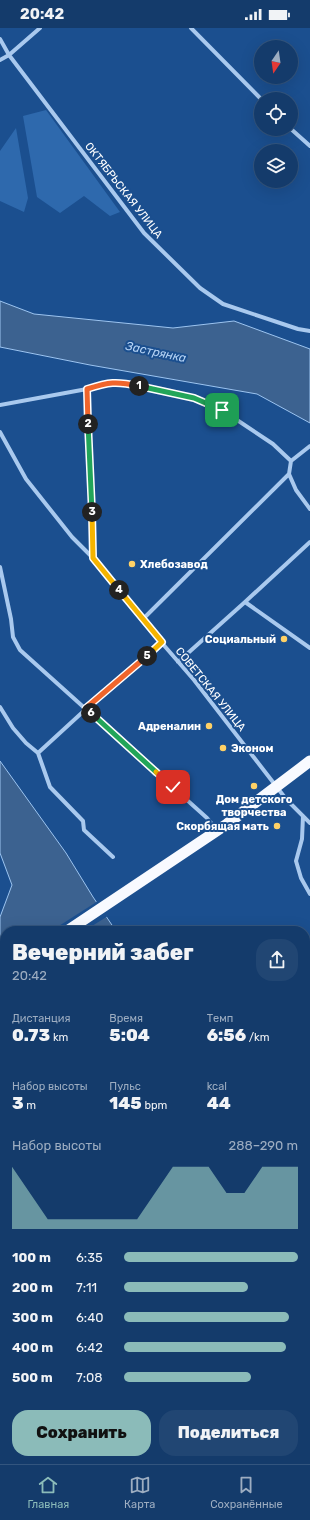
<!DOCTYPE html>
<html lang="ru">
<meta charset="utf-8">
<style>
:root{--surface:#143b6b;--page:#214673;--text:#f1f3f6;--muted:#9dadc1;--line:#33557e;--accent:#8bbbb9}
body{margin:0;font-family:Rubik,sans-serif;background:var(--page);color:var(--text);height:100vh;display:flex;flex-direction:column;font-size:15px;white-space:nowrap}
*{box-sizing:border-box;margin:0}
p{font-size:13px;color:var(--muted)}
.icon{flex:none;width:22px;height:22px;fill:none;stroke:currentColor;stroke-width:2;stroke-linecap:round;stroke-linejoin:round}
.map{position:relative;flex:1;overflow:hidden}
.panel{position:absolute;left:0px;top:898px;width:310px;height:538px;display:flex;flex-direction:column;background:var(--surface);border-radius:16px 16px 0 0;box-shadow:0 4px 16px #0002,0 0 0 1px var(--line)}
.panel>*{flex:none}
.needle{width:26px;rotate:193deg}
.controls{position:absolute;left:254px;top:12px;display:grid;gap:8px}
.controls a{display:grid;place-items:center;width:44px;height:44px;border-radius:50%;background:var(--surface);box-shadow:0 4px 16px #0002,0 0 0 1px var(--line);font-size:20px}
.pin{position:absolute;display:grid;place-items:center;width:34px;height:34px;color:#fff;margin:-17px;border-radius:8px;box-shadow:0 2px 6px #0006}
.km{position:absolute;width:20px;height:20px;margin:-10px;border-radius:50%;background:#222;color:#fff;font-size:11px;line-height:20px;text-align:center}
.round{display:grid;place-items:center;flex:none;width:42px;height:42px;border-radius:16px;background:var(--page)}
.headline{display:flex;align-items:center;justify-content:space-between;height:68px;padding:0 12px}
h1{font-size:22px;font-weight:800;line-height:30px}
.stats{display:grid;grid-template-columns:repeat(3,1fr);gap:6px;height:68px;padding:4px 12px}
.stats div{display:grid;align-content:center}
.stats b{font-size:17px;font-weight:800}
.stats small{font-size:11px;font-weight:400}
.stats p{font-size:11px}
.chart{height:112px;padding:8px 12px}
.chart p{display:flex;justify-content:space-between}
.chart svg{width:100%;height:72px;margin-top:4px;fill:var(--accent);opacity:.7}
.action{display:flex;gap:8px;margin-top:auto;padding:8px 12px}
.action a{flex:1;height:46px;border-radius:16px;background:var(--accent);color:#111;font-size:16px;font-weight:800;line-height:46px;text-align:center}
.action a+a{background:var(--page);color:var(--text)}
ul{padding:0 12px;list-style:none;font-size:13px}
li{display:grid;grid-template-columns:64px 48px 1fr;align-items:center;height:30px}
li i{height:10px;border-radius:5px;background:var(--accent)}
.status{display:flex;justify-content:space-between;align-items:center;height:28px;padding:0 20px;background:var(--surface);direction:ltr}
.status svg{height:11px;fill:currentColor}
.dock{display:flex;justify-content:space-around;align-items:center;height:56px;border-top:1px solid var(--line);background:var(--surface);font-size:11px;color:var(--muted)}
.dock a{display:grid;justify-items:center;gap:2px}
.dock .on{color:var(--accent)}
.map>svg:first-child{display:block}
</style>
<div class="status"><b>20:42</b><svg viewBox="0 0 49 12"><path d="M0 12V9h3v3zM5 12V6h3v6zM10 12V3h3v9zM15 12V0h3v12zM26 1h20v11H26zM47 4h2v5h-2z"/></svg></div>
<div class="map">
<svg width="310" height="1436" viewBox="0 0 310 1436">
<rect width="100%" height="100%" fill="#1b4f8f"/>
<!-- green -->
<path fill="#2e69ad" d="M46,82l74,102 -10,4 -26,-20 -24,17 -23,-16 -14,-81z
M16,100l12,70 -4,14 -24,-11v-50z"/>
<!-- water -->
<path fill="#3c6290" stroke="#9cc4f0" d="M0,273l34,13 139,14 61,-7 76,28v74l-53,-29 -167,-29 -90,-18z
M0,733l66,92 27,44 23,34h-111v274l-5,-6v-282l12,-32 -12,-32z
M305,1204l5,5v227h-128l-3,-5h126z"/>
<!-- pier -->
<path fill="#1b4f8f" d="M98,873l10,15 -24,15h-33z"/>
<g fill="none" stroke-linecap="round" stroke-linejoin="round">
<!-- minor -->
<path stroke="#a9c9ee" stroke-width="4" d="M191,0l70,71
M0,11l9,16 135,178 56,55 23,16 75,25 12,2
M0,32l9,-5 31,-27
M291,101l19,17
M87,361l6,169
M0,377l87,-16 17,-5 16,-2 74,15 28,13 51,34 18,17 -2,13 7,16 14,19
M0,404l26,47 46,58 21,21 49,62 52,60 92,119 24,24
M291,433l19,-15
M0,539l11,52 2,18 7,13 187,168 9,11
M245,574l65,46
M142,592l147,-146
M178,634l67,-60 65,-60
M0,679l13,21 13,15 12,10 12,34 33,34 1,9 29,27
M38,725l48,-44 76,-67
M303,788l-1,23 -6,22 5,17 9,16
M0,1228l5,-1
M0,1281l5,13
M0,1384l5,-2
M61,1431l2,5
M144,1431l3,5"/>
<!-- trunk -->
<path stroke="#f8faff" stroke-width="11" d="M67,903l160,-107 83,-63
M0,946l5,-3"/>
</g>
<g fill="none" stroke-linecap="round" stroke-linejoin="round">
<!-- split-1 casing -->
<g stroke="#fff" stroke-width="8">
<path id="split-1" d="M139,358l55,12 28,12"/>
</g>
<!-- split-2 casing -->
<g stroke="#fff" stroke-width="8">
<path id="split-2" d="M88,396l-1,-35c22,-7 29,-8 52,-3"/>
</g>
<!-- split-3 casing -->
<g stroke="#fff" stroke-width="8">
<path id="split-3" d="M88,396l4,88"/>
</g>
<!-- split-4 casing -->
<g stroke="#fff" stroke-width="8">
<path id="split-4" d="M92,484l1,46 26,32"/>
</g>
<!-- split-5 casing -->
<g stroke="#fff" stroke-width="8">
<path id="split-5" d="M119,562l43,52 -15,14"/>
</g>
<!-- split-6 casing -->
<g stroke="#fff" stroke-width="8">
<path id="split-6" d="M91,685l-5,-5 61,-52"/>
</g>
<!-- split-7 casing -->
<g stroke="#fff" stroke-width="8">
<path id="split-7" d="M91,685l65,59"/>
</g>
<!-- split-8 casing -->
<g stroke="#fff" stroke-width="8">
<path id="split-8" d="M156,744l17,15"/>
</g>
<!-- split-1 -->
<use href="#split-1" stroke="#22a559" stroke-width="5"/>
<!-- split-2 -->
<use href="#split-2" stroke="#f0652b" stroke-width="5"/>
<!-- split-3 -->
<use href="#split-3" stroke="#22a559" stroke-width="5"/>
<!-- split-4 -->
<use href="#split-4" stroke="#f5b400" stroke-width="5"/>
<!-- split-5 -->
<use href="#split-5" stroke="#f5b400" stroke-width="5"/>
<!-- split-6 -->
<use href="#split-6" stroke="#f0652b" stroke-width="5"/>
<!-- split-7 -->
<use href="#split-7" stroke="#22a559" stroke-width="5"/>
<!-- split-8 -->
<use href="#split-8" stroke="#f5b400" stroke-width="5"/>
</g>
<!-- markers -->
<g fill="#ffd166" stroke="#1b4f8f" stroke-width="1.5">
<circle cx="132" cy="536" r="4"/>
<circle cx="284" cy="611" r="4"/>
<circle cx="209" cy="698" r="4"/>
<circle cx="223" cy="720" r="4"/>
<circle cx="254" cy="758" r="4"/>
<circle cx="277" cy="798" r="4"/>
</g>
<g text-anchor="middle" stroke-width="4" stroke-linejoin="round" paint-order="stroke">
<!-- street labels -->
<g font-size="11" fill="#fff" stroke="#1b4f8f">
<text transform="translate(124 162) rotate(52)" y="4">ОКТЯБРЬСКАЯ УЛИЦА</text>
<text transform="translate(211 661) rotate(51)" y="4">СОВЕТСКАЯ УЛИЦА</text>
</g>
<!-- poi labels -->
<g font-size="11" font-weight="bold" fill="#fff" stroke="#1b4f8f" text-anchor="end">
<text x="140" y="540" text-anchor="start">Хлебозавод</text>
<text x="276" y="615">Социальный</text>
<text x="201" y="702">Адреналин</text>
<text x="231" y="724" text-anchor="start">Эконом</text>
<text x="254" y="775" text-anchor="middle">Дом детского<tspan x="254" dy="13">творчества</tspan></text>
<text x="269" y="802">Скорбящая мать</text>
</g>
<!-- water labels -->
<g font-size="12" font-style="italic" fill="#b5d3f5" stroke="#1b4f8f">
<text transform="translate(156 324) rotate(12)" y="4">Застрянка</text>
</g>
</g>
</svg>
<div class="controls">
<a><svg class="needle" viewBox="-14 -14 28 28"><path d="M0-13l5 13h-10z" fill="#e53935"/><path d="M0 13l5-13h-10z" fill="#9dadc1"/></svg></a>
<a><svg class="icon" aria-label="locate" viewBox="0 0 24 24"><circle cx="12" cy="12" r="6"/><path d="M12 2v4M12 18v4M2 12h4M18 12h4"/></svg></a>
<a><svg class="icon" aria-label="layers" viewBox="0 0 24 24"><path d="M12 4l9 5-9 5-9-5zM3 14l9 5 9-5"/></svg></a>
</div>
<div class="pin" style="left:222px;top:382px;background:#1e9e55"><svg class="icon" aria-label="arrive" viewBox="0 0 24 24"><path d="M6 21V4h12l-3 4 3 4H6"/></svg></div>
<div class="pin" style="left:173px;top:759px;background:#d93025"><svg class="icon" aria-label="check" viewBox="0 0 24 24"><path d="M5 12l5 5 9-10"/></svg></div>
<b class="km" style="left:139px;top:358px">1</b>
<b class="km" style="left:88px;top:396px">2</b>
<b class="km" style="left:92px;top:484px">3</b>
<b class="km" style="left:119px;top:562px">4</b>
<b class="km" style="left:147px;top:628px">5</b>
<b class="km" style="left:91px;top:685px">6</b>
<section class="panel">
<div class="headline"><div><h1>Вечерний забег</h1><p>20:42</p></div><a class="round"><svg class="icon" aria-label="share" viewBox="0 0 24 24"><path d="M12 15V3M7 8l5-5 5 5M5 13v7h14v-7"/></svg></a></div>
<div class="stats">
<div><p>Дистанция</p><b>0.73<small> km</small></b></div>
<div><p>Время</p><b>5:04</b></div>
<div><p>Темп</p><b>6:56<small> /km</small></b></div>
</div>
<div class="stats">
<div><p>Набор высоты</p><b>3<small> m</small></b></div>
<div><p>Пульс</p><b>145<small> bpm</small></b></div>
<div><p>kcal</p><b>44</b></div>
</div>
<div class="chart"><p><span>Набор высоты</span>288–290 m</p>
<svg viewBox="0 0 160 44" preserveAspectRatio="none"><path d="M0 44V6L10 22L20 38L30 38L40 38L50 38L60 38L70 38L80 22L90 6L100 6L110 6L120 22L130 22L140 6L150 6L160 6V44z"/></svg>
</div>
<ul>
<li><b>100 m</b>6:35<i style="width:100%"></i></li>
<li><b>200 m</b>7:11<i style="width:71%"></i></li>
<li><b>300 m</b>6:40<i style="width:95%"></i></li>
<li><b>400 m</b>6:42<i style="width:93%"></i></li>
<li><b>500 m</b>7:08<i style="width:73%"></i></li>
</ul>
<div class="action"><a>Сохранить</a><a>Поделиться</a></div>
</section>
</div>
<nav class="dock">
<a class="on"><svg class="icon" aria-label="home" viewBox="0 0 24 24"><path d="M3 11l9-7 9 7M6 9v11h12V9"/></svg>Главная</a>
<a><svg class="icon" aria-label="map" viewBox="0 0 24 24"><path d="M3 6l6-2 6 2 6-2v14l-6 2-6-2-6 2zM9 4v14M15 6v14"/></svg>Карта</a>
<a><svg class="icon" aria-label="saved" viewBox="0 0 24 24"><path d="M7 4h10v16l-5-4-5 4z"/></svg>Сохранённые</a>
</nav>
